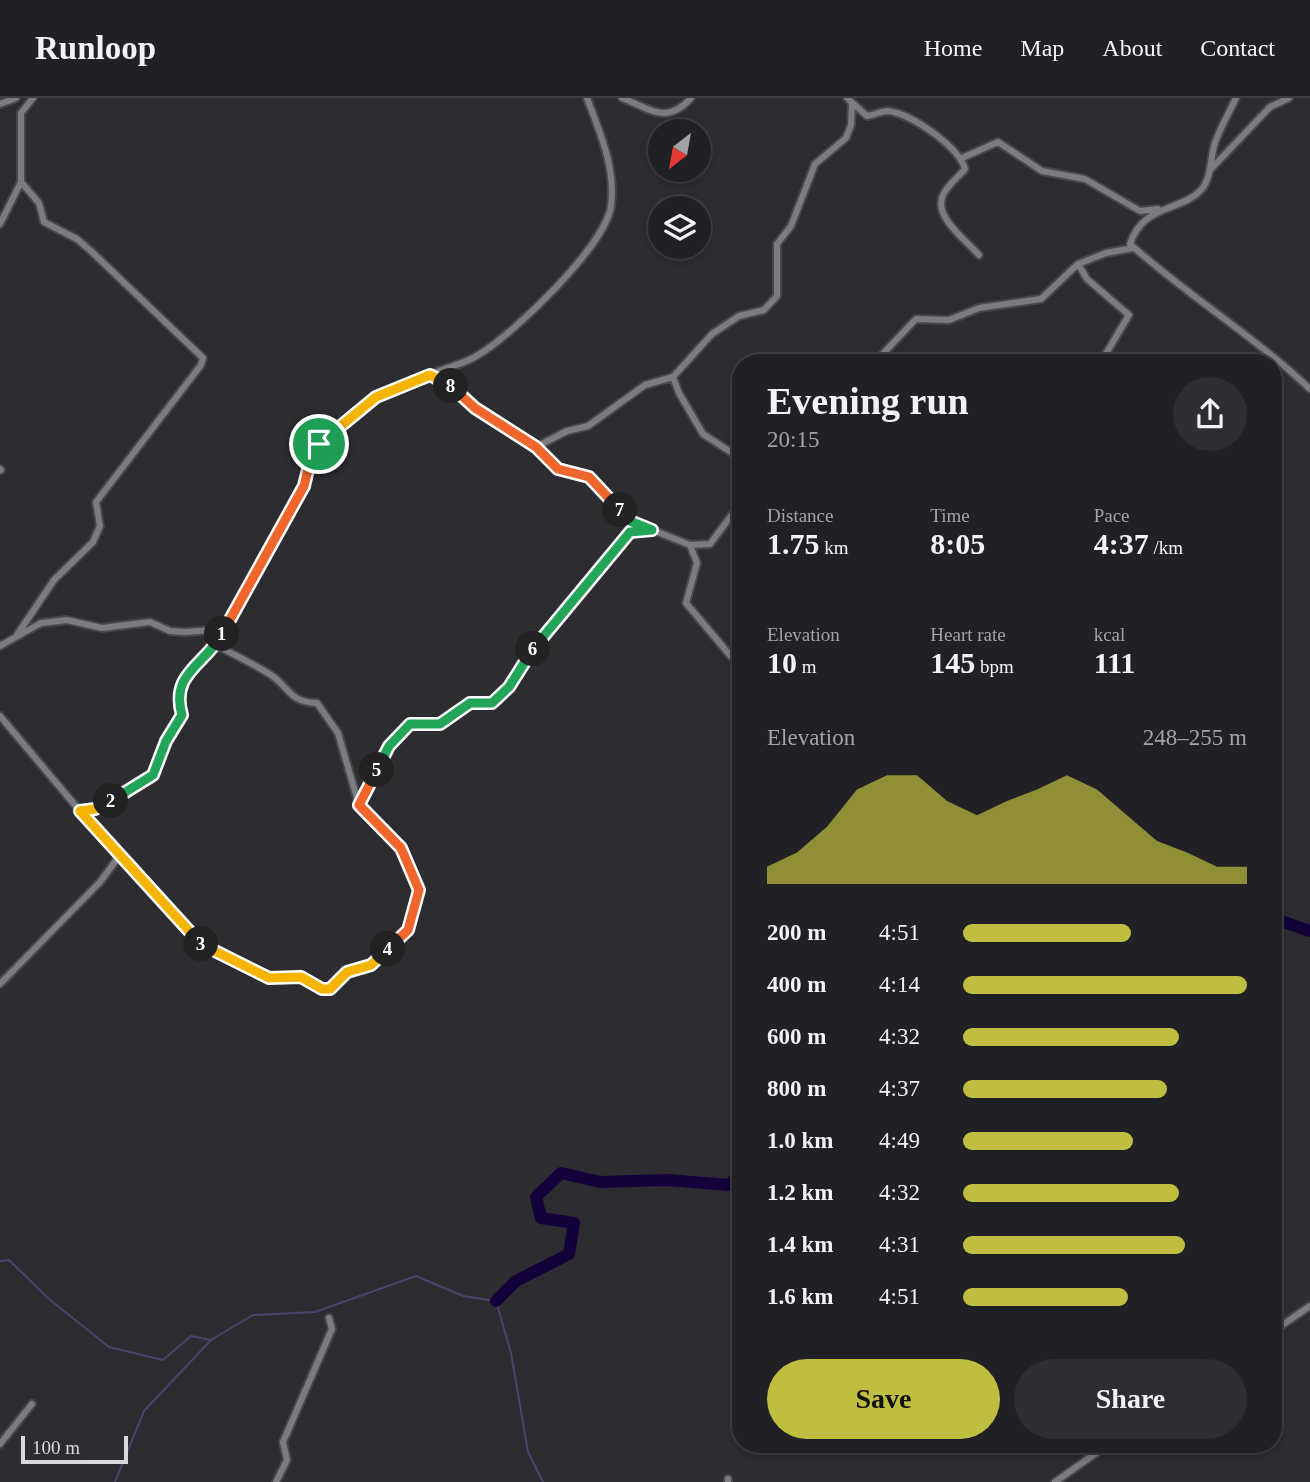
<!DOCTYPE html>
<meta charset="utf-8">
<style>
:root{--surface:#212125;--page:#2d2e32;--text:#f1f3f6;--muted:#a2a3a7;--line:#3e3e42;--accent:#bfbe41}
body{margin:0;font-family:Georgia,serif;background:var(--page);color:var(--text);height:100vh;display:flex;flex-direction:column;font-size:26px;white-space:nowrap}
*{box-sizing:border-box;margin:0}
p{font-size:23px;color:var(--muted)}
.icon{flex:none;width:38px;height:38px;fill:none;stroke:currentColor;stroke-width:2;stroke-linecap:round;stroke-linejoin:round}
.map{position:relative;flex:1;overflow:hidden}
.side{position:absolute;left:732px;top:256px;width:550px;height:1099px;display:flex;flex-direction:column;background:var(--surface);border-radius:28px;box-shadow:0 4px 10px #0003,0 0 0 2px var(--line)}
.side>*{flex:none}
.needle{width:46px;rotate:211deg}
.controls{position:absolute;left:648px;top:21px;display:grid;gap:14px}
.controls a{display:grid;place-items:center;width:63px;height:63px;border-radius:50%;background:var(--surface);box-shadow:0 4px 10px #0003,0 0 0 2px var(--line);font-size:35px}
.scale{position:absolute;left:21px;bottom:18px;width:107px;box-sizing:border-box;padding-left:7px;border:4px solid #d9d9dc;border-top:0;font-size:19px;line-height:24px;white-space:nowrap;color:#d9d9dc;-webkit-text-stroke:5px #2c2c31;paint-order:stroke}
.pin{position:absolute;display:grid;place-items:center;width:60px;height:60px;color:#fff;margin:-30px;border:4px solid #fff;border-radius:50%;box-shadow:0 2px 7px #0007}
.km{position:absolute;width:35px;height:35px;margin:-18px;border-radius:50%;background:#222;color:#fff;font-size:19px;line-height:35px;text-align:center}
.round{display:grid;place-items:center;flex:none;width:74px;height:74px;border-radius:37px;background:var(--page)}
.head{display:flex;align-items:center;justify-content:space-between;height:119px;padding:0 35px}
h1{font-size:38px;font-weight:700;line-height:52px}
.metrics{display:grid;grid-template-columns:repeat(3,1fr);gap:10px;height:119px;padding:7px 35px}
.metrics div{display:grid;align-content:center}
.metrics b{font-size:30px;font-weight:700}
.metrics small{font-size:19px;font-weight:400}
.metrics p{font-size:19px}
.chart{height:196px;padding:14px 35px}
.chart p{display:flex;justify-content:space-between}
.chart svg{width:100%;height:126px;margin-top:7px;fill:var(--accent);opacity:.7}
.cta{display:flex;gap:14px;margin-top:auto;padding:14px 35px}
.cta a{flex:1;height:80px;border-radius:42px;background:var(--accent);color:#111;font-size:28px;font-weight:700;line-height:80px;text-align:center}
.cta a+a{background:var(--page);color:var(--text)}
ul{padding:0 35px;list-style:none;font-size:23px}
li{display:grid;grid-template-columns:112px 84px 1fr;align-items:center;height:52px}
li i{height:18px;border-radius:9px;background:var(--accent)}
header{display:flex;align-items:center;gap:42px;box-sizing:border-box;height:98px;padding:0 35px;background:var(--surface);border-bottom:2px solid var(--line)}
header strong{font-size:33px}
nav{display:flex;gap:38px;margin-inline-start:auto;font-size:24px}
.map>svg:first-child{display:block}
</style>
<header>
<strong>Runloop</strong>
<nav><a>Home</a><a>Map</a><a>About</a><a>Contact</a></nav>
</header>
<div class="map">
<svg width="1310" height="1384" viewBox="0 0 1310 1384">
<rect width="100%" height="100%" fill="#2c2c31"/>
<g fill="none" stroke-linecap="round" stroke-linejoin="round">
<!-- stream -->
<path stroke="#4f416b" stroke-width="2" d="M0,1163l9,-1 40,39 60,48 54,13 28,-24 20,4
M115,1384l29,-71 67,-71 42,-25 62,-3 101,-36 47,20 33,5 15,52 17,99 15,30"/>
<!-- river -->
<path stroke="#14003a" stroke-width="12" d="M1272,820l38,13
M496,1203l20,-20 53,-27 5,-31 -33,-5 -5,-21 25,-24 39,9 67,-2 62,5 11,-11"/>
<!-- minor casing -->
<g stroke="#48474c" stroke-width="10">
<path id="minor" d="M622,0c27,10 44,28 69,0
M847,0l20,18c7,-1 15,-5 21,-5 24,3 71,36 77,58 -7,8 -18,17 -22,26 -10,22 23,45 36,60
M1236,0c-7,15 -16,30 -21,45 -5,14 -3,35 -14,47 -21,22 -58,14 -71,54 58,52 124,92 180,145
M0,6l16,-6
M962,60l36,-16 44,29 43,8 55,32 18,-2
M1210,72l60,-63 19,-9
M0,126l21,-42
M1078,166l9,15 42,36 -28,47
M875,264l41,-43 33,1 30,-12 62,-9 37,-35 28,-11 27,-5
M430,277l17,8 28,25 61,39 22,22 31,8 41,44 60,24 20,-1 30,-40
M673,279l6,16 24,41 37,24
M536,349l31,-16 21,-5 57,-41 28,-8 39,-43 27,-18 25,-6 13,-14v-52l14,-18 24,-62 31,-26 5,-13 1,-22
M0,371l1,1
M690,447l7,18 -11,40 54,64
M17,537l37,-55 39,-38 7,-16 -4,-24 105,-137 2,-7 -111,-106 -15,-13 -33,-17 -5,-19 -18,-21v-69l12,-15
M216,547c18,10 38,19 55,30 19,13 18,27 46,28l21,30 21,72
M0,548l41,-23 26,-3 35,8 48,-6 20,9 15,1 28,-2 13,-5 78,-139c16,-68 76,-91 135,-115 12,-5 28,-8 39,-16 35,-20 128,-110 133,-149 5,-38 -11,-73 -24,-108
M0,618l80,95 124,136 65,31 32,-1 21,12h8l17,-17 24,-7 37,-35 11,-40 -18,-42 -42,-43 30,-59 20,-22h31l30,-21h23l16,-16 33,-51 88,-104 22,-2
M80,713l15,-2 58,-35 13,-33 16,-26c-10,-36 13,-45 33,-70 5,-5 8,-13 11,-20
M0,886l100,-102 20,-27
M1272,1234l38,-26
M0,1346l32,-40
M276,1384l11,-22 -4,-18 49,-113 -3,-11
M728,1384v-3
M1055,1384l54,-38"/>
</g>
<!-- minor -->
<use href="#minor" stroke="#7b7b80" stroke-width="6"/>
</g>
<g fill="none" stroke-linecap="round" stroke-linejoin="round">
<!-- split-1 casing -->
<g stroke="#fff" stroke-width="14">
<path id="split-1" d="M222,536l82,-148 6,-25 9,-17"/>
</g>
<!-- split-2 casing -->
<g stroke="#fff" stroke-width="14">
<path id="split-2" d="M111,703l42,-26 13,-34 16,-26c-12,-42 23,-50 40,-81"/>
</g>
<!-- split-3 casing -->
<g stroke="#fff" stroke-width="14">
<path id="split-3" d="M111,703l-16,8 -15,2 121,133"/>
</g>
<!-- split-4 casing -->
<g stroke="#fff" stroke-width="14">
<path id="split-4" d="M201,846l68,34 32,-1 21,12h8l17,-17 24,-7 17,-16"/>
</g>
<!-- split-5 casing -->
<g stroke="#fff" stroke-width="14">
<path id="split-5" d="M377,672l-18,35 42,43 18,42 -11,40 -20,19"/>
</g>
<!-- split-6 casing -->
<g stroke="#fff" stroke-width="14">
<path id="split-6" d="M377,672l12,-24 21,-22h30l30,-21h22l17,-16 24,-38"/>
</g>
<!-- split-7 casing -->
<g stroke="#fff" stroke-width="14">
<path id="split-7" d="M533,551l97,-117 22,-2 -22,-9 -10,-11"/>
</g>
<!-- split-8 casing -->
<g stroke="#fff" stroke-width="14">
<path id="split-8" d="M451,288l24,22 61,39 22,22 31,8 31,33"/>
</g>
<!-- split-9 casing -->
<g stroke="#fff" stroke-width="14">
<path id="split-9" d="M319,346l57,-47 54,-22 21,11"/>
</g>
<!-- split-1 -->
<use href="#split-1" stroke="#f0652b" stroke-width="9"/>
<!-- split-2 -->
<use href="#split-2" stroke="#22a559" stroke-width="9"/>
<!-- split-3 -->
<use href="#split-3" stroke="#f5b400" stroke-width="9"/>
<!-- split-4 -->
<use href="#split-4" stroke="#f5b400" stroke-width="9"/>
<!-- split-5 -->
<use href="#split-5" stroke="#f0652b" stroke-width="9"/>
<!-- split-6 -->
<use href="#split-6" stroke="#22a559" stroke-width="9"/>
<!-- split-7 -->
<use href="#split-7" stroke="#22a559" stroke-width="9"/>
<!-- split-8 -->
<use href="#split-8" stroke="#f0652b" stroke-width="9"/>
<!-- split-9 -->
<use href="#split-9" stroke="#f5b400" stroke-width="9"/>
</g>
</svg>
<div class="controls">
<a><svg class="needle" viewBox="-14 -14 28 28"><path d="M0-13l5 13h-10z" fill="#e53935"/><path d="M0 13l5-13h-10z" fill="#a2a3a7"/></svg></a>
<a><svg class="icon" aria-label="layers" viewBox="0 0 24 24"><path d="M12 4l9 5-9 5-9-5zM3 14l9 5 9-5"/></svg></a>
</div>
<div class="scale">100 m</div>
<div class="pin" style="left:319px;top:346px;background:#1e9e55"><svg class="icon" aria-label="arrive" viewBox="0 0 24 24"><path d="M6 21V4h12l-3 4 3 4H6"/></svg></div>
<b class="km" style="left:222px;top:536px">1</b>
<b class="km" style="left:111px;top:703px">2</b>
<b class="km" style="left:201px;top:846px">3</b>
<b class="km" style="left:388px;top:851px">4</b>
<b class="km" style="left:377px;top:672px">5</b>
<b class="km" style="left:533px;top:551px">6</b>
<b class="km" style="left:620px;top:412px">7</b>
<b class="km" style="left:451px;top:288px">8</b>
<section class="side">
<div class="head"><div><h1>Evening run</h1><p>20:15</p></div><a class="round"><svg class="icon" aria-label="share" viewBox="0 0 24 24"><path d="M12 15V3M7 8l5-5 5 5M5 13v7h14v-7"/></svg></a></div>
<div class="metrics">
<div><p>Distance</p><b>1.75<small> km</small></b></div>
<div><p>Time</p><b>8:05</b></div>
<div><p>Pace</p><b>4:37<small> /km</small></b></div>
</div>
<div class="metrics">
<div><p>Elevation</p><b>10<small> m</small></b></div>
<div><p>Heart rate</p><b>145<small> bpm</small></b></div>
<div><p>kcal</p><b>111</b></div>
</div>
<div class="chart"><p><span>Elevation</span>248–255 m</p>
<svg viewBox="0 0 160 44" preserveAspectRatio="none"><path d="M0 44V38L10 33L20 24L30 11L40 6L50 6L60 15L70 20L80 15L90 11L100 6L110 11L120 20L130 29L140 33L150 38L160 38V44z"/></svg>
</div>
<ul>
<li><b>200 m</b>4:51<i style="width:59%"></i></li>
<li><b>400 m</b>4:14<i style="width:100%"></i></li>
<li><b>600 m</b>4:32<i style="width:76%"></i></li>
<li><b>800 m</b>4:37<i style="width:72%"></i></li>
<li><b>1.0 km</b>4:49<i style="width:60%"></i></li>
<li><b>1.2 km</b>4:32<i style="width:76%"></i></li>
<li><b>1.4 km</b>4:31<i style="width:78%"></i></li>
<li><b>1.6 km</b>4:51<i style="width:58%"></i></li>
</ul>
<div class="cta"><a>Save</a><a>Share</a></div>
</section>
</div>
